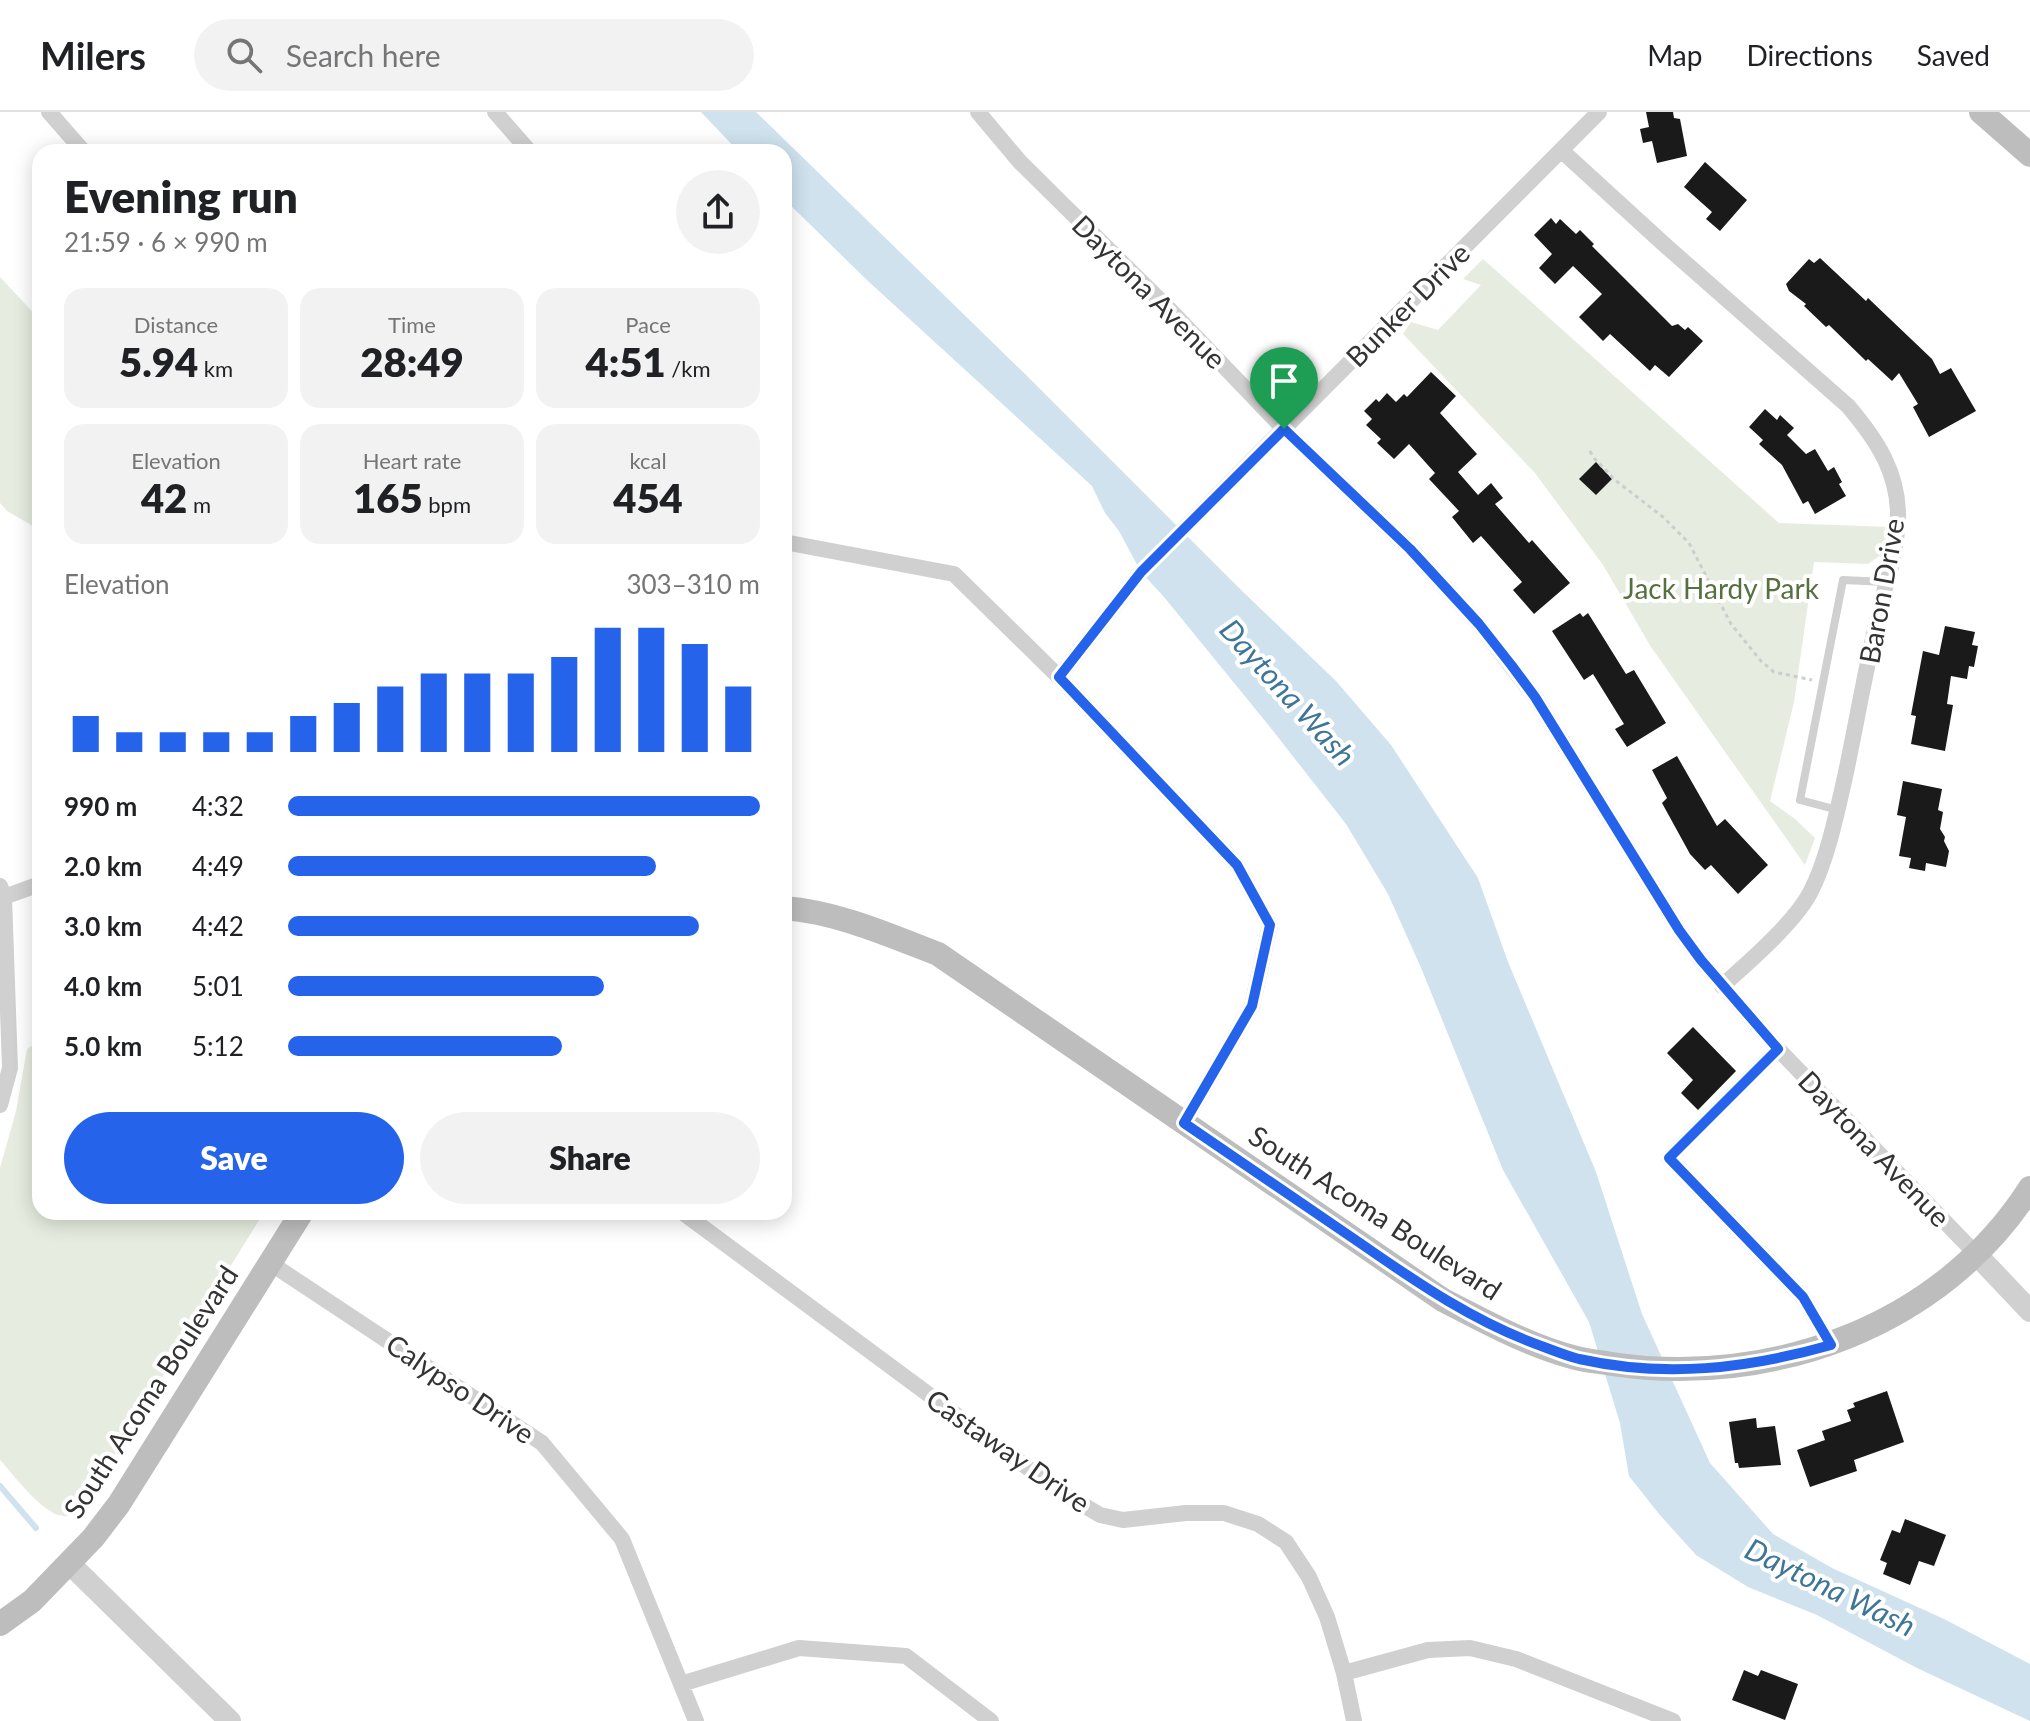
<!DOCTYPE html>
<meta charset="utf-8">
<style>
:root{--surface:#fff;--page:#f2f2f2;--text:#202124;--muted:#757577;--line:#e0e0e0;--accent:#2563eb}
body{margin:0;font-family:Lato,sans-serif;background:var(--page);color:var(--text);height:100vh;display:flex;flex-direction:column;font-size:30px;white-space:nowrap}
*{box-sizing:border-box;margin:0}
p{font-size:26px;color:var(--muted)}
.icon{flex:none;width:44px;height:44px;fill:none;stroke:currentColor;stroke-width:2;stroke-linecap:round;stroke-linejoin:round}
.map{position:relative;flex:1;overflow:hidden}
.details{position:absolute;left:32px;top:32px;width:760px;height:1076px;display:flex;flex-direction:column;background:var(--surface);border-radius:24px;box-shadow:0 4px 20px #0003}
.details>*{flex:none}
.pin{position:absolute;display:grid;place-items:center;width:68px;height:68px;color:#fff;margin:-82px -34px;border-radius:50% 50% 50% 0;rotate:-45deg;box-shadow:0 0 8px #0007}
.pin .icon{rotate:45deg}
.round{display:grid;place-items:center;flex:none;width:84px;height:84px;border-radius:42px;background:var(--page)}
.overview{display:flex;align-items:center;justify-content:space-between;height:136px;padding:0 32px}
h1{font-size:44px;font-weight:800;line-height:60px}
.stats{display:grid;grid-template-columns:repeat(3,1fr);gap:12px;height:136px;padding:8px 32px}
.stats div{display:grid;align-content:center;border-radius:20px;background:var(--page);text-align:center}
.stats b{font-size:40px;font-weight:800}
.stats small{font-size:22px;font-weight:400}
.stats p{font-size:22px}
.chart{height:224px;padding:16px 32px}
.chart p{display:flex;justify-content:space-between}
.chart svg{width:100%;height:144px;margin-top:8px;stroke:var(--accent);stroke-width:6}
.cta{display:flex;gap:16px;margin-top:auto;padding:16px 32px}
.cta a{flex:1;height:92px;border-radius:48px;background:var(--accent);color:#fff;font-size:32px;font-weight:800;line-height:92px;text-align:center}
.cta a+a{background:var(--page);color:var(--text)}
ul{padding:0 32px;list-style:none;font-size:26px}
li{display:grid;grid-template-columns:128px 96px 1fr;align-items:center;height:60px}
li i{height:20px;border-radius:10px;background:var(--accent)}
header{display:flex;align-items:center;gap:48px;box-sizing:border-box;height:112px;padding:0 40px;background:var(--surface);border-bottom:2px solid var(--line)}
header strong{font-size:38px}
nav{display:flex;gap:44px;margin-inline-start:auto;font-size:28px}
.search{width:560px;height:72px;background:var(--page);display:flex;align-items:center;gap:20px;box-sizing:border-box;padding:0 28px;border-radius:44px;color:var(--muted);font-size:30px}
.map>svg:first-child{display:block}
</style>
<header>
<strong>Milers</strong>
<div class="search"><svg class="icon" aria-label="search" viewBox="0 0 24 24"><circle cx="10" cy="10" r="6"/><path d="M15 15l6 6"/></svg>Search here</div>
<nav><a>Map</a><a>Directions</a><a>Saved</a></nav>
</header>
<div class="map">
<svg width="2030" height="1609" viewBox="0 0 2030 1609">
<rect width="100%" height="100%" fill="#fff"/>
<!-- green -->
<path fill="#e6ecdf" d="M1483,147l296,264 110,4 -8,28 -13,9 -54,-2 -20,140 -24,99 25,18 20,19 -10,27 -154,-218 -48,-82 -68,-92 -132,-139 8,-12 27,8 43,-45 -18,-6z
M0,165l40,43v210l-33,-19 -7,-8z
M40,928v172h224l-183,297c-6,5 -11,8 -18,7 -21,-2 -49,-41 -63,-56v-292l16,-57 11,-62z"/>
<!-- water -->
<path fill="#cfe2ee" d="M701,0h55l267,260 216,216 97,93 55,64 87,133 30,84 88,210 46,142 68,149 63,71 59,34 112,51 86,45v57l-113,-53 -100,-53 -69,-28 -52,-32 -37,-41 -30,-38 -9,-53 -31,-101 -86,-152 -81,-200 -34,-76 -42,-70 -76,-97 -106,-130 -23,-25 -22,-41 -14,-18 -13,-27 -224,-205 -84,-82v-47h-45z"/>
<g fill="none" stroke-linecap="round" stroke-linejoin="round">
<!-- stream -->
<path stroke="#cfe2ee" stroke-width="6" d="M0,1374l36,42"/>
</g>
<!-- building -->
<path fill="#1a1a1a" d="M1646,0h27l1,6 6,1 7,37 -30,7 -5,-22 -9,2 -3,-14 9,-2z
M1705,50l42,38 -27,31 -14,-12 6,-7 -28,-25z
M1551,106l5,6 4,-5 16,15 4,-4 14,14 -2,2 80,80 6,-2 7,6 3,-3 15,14 -34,36 -14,-12 -5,6 -40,-37 -7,7 -24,-24 23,-23 -29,-28 -18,18 -16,-16 13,-14 -18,-19z
M1820,146l46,43 2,-3 64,61 8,15 11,-6 25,43 -47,26 -16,-30 5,-3 -19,-31 -7,8 -24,-22 -2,2 -37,-36 -3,2 -22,-21 2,-2 -17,-13 -3,-7 23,-25 5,4z
M1431,260l25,24 -16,17 37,41 -19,18 20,23 13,-12 12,15 -8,6 34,39 3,-3 38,43 -36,31 -21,-24 9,-8 -41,-46 -8,7 -21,-26 7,-6 -30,-32 6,-6 -26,-29 -15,15 -17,-16 4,-4 -15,-14 6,-6 -8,-8 12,-12 3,3 8,-9 9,9 8,-8 3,3z
M1765,297l12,11 3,-5 14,13 -7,7 19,19 9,-5 13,22 6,-4 8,15 -3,2 7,12 -31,18 -7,-13 -5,3 -21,-39 -23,-21 4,-4 -14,-13z
M1596,350l16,17 -16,16 -17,-16z
M1580,501l3,4 5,-4 38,61 8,-4 32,53 -39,24 -12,-18 9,-5 -31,-50 -9,6 -32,-49z
M1945,514l30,6 -3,13 6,1 -4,21 -5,-1 -2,13 -16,-3 -4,28 6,1 -8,46 -34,-7 5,-28 -5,-1 12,-64 16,4z
M1677,644l40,70 8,-7 43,46 -30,29 -27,-29 -6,5 -15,-16 -28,-51 5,-5 -15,-28z
M1903,669l39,8 -4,21 5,2 -3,17 5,8 -1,4 5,10 -3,16 -20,-4 -1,8 -16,-3 2,-10 -12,-2 7,-39 -9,-2z
M1693,915l43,44 -38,39 -17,-17 12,-13 -26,-27z
M1887,1279l17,51 -50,18 3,11 -47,16 -13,-37 28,-10 -3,-9 29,-10 -4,-11 8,-3 -2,-4z
M1756,1306l1,10 18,-2 6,39 -42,3 -1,-5h-3l-6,-41z
M1905,1407l41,16 -12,31 -15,-5 -9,24 -27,-11 4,-11 -7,-3 12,-30 8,3z
M1744,1558l14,6 3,-6 37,14 -13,36 -53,-20z"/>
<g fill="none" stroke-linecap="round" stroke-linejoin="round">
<!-- path -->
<path stroke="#cdcdcd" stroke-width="3" stroke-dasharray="4 4" stroke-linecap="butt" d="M1590,339l3,6 22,23 48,37 26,26 42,81 30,37 13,11 38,8"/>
<!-- service -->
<path stroke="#d0d0d0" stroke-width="8" d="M1838,698l-38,-10 43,-220 43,2"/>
<!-- minor -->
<path stroke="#d0d0d0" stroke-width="16" d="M49,0l35,40
M495,0l35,40
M978,0l42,50 154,152 110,115 126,120 69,75 56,73 144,233 22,30 77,89 198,205
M1562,39l104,95 182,160c29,34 51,67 50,113 0,14 -4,29 -6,44 -20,68 -32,143 -47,214 -8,35 -18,84 -35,116 -16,30 -62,70 -88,93
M784,430l170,32 105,103 178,188 33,60 -18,81 -68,117
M1059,565l82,-105 458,-460
M0,774l4,11 6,171 -10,37
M4,785l36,-13
M1778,937l-109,109 134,139 28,48
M682,1100l373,276 45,27 23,5 63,-7h38l34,11 28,18 23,35 18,40 17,56 10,48
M270,1151l272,180 80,96 74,182
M1344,1561l84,-23 42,-2 46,11 157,62
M681,1572l118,-36 107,8 85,65"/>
<!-- tertiary -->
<path stroke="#d0d0d0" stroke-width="22" d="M1976,1142l54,57
M69,1451l161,158"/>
<!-- secondary -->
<path stroke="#bdbdbd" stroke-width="24" d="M1981,0l49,43
M784,796c53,4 105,27 154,46l505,346c43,22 86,46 133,58 12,3 24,4 36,6 159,24 330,-38 418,-176
M0,1512l32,-23 61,-63 26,-34 183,-292"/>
</g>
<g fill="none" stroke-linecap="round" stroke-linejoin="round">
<!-- route casing -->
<g stroke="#fff" stroke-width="16">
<path id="route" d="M1284,317l126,120 69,75 33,42 23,31 144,233 22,30 77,89 -109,109 134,139 28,48c-85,24 -166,33 -252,14 -12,-3 -24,-8 -35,-12 -68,-24 -125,-63 -184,-104 -59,-40 -117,-80 -176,-120l68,-117 18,-81 -33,-60 -178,-188 82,-105z"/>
</g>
<!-- route -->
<use href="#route" stroke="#2563eb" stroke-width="10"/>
</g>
<g text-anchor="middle" stroke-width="8" stroke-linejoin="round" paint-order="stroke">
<!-- street labels -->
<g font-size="28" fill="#333" stroke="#fff">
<text transform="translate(1149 180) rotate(45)" y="10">Daytona Avenue</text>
<text transform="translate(1408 193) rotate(-45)" y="10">Bunker Drive</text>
<text transform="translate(1882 479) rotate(-80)" y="10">Baron Drive</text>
<text transform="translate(1874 1037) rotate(46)" y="10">Daytona Avenue</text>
<text transform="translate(1375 1101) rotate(33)" y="10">South Acoma Boulevard</text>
<text transform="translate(460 1277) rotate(34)" y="10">Calypso Drive</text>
<text transform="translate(151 1280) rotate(-57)" y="10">South Acoma Boulevard</text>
<text transform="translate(1008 1339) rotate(35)" y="10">Castaway Drive</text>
</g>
<!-- park labels -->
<g font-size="28" fill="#56703f" stroke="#fff">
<text x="1721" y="487">Jack Hardy Park</text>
</g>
<!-- water labels -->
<g font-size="30" font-style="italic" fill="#3f7597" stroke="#fff">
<text transform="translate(1287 581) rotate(48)" y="10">Daytona Wash</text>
<text transform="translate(1830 1476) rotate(26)" y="10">Daytona Wash</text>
</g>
</g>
</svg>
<div class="pin" style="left:1284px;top:317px;background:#1e9e55"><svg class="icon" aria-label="arrive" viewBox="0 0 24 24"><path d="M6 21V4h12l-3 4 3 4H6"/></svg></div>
<section class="details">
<div class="overview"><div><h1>Evening run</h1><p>21:59 · 6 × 990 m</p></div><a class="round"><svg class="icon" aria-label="share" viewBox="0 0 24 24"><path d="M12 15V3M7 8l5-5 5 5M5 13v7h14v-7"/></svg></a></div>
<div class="stats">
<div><p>Distance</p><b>5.94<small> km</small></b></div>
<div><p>Time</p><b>28:49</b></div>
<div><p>Pace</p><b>4:51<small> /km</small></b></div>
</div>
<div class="stats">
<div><p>Elevation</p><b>42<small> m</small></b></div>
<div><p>Heart rate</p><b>165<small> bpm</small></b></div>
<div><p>kcal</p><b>454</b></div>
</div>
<div class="chart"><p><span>Elevation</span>303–310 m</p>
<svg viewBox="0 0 160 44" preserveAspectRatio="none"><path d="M5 44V33M15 44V38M25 44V38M35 44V38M45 44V38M55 44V33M65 44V29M75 44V24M85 44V20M95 44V20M105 44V20M115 44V15M125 44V6M135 44V6M145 44V11M155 44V24"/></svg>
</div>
<ul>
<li><b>990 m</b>4:32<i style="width:100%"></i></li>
<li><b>2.0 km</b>4:49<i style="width:78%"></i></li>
<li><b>3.0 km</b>4:42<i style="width:87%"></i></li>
<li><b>4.0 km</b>5:01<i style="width:67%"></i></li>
<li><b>5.0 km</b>5:12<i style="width:58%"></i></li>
</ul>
<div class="cta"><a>Save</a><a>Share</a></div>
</section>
</div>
